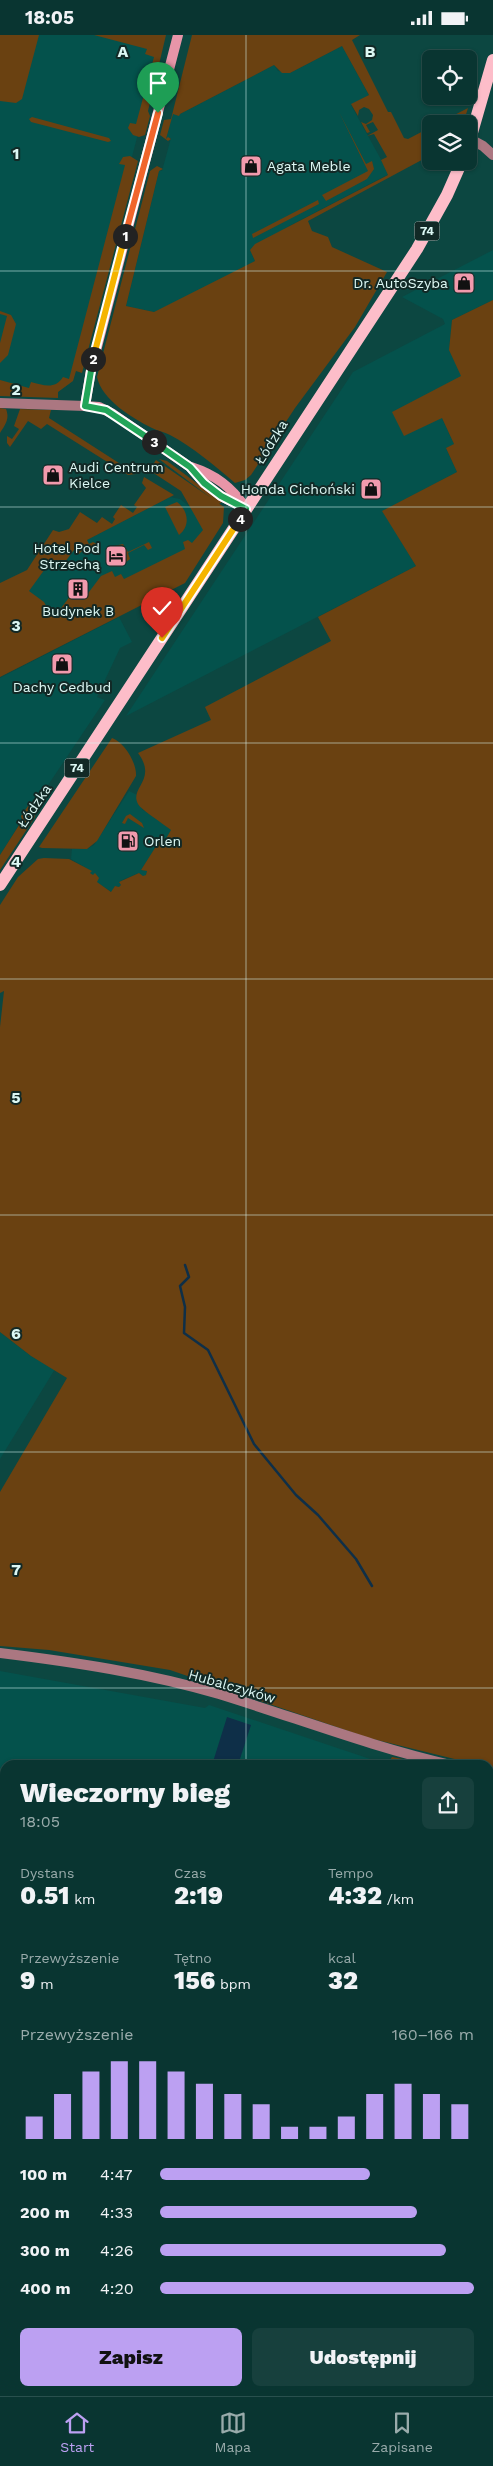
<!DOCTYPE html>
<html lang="pl">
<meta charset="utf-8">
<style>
:root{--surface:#093531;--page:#17403d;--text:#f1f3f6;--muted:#99abab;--line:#29504d;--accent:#bca0f2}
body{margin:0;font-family:"Work Sans",sans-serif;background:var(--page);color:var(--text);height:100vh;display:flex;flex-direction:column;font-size:19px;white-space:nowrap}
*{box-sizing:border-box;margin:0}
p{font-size:16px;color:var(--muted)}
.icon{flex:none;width:28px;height:28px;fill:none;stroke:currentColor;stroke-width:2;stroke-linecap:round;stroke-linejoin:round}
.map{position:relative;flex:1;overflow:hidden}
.sheet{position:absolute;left:0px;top:1725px;width:494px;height:636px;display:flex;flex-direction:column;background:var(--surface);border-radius:15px 15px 0 0;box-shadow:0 1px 4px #0004,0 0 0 1px var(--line)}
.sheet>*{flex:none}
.buttons{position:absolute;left:422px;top:15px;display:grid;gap:10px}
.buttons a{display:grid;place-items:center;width:55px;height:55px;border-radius:8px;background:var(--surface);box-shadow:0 1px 4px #0004,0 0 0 1px var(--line);font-size:25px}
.pin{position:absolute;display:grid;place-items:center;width:42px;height:42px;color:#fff;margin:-51px -21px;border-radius:50% 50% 50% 0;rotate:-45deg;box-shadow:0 0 5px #0007}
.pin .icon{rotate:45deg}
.km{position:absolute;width:25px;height:25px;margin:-12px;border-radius:50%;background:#222;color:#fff;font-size:14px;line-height:25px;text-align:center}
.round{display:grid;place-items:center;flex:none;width:52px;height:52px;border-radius:8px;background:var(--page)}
.head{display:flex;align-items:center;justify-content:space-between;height:85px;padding:0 20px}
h1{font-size:28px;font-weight:800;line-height:38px}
.figures{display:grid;grid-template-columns:repeat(3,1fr);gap:8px;height:85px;padding:5px 20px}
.figures div{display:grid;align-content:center}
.figures b{font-size:25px;font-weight:800}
.figures small{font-size:14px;font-weight:400}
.figures p{font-size:14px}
.chart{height:140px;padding:10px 20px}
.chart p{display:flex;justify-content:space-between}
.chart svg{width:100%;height:90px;margin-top:5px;stroke:var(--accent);stroke-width:6}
.button{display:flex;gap:10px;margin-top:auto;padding:10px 20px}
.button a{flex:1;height:58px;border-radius:8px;background:var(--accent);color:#111;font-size:20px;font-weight:800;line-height:58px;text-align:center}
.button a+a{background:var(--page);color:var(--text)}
ul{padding:0 20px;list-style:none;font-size:16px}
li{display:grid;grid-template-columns:80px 60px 1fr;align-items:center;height:38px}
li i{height:12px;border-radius:6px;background:var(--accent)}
.status{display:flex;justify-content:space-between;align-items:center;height:35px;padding:0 25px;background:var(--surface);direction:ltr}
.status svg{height:14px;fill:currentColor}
.dock{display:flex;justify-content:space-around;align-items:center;height:70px;border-top:1px solid var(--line);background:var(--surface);font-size:14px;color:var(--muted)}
.dock a{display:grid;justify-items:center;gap:2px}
.dock .active{color:var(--accent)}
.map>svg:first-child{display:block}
</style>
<div class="status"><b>18:05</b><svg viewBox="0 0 49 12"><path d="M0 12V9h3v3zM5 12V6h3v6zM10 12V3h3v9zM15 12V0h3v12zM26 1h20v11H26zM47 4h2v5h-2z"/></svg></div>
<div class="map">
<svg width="493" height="2361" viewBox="0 0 493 2361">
<rect width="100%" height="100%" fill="#0c4741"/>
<!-- built -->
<path fill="#04524c" d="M0,0h164l-91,346 -15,11 -58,-2z
M342,11l27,49 -18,10 38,69 -98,51 -41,25 5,11 -64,34 -37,17 -28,-6 33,-135h3l9,-33 -5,1 7,-27 7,2 94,-49 4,6 12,2z
M493,215v50l-41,20 -3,30 13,26 -20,42 12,26 -8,4 11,24 -74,39 33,55 -290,150 227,-344 92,-48 -2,-5 -41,-22z
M170,462l10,2 37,29 -7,10 -154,80 -35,-24 27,-34z
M119,582l13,25 -12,6 -23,49 8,3 -73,109 -4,-3 -7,10 3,7h-4l-20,32v-177z
M129,756l8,4 5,14 30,21 -8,12 -4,-1 -19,29 6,1 -1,4 -2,2 -5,-4 -17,7 -3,2 2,3 -2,2 -4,-1 -3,6 -16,-10 -6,-9 1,-2 -20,-12 1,-10h15l7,-4z
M0,1297l31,24 24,13 -55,90z
M0,1636l205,37 4,-3 179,60h-383v626h484v-457h4v462h-493z"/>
<!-- green -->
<path fill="#6a4111" d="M0,0h39l-17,64 -6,4 -16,-2z
M94,0h72l-18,76 2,5 -5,19 -6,2 -6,-2 -5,-7 2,-5 6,1 18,-67 -9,-3 2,-5z
M192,0h168l-8,5 36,72h3l13,26 4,1 23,-12v28l-123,66 4,10 16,6 4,10 55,25 -32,55 -60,81 -44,67 -6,5 -10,3c-20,-17 -42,-36 -65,-48 -6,-3 -12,-4 -18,-7 -20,-10 -50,-28 -55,-51l53,-206 7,-5 6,3 -4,2 -33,135 28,6 101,-51 -5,-11 5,-6 133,-69 -7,-15 6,-3 -13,-23 -7,2 11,-6 -5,-8 -7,3 4,7 -3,1 -6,-11 5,2 6,-4 1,-5 -4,-6 -5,-2 -5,3 -1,6 -7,-12 18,-9 -27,-49 -52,27h-8l-8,-8 -94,49 -1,2 -6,-2 -7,25 2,-2 3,2 -3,2 -8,-6 4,-15 7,-1z
M468,73l-5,16h-26z
M339,77l27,52 6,-3 2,8 -7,10 -41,22 -4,-6 46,-24z
M32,82l77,21 2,3 -3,1 -77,-20 -2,-3z
M130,121l8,5 -56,212 -6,-2 -3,10 -15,11v6l-58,-2v-16l29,8 2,-6c12,3 24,8 32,-5l6,2 56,-214 -6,-1 4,-7z
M318,165l1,4 -66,34 -1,-4z
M493,265v1468l-4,-1v-2h-10l-110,-27 -199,-68 -121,-20 -49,-4v-154l67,-114 -36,-22 -31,-24v-305l4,-36 -4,2v-88l18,-28 20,-18 6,-1 25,1 23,12 -2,2 3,2 2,-2 4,5 -2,4 14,10 4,-6 4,1 2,-2 -2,-3 20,-9 4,3 3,-1 1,-4 -6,-1 19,-30 4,2 7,-12c-3,-3 -31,-21 -33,-26 -9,-16 20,-24 0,-51l73,-33 -6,-13 126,-66 -13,-24 98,-51 -34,-55 75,-39 -11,-24 8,-4 -12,-26 -38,18 -12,-24 69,-36 -12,-26 3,-30z
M0,276l11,4 5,9 -8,31 -8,8v-20l7,-27 -7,-2z
M0,373l6,1c4,10 -1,16 -6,24z
M20,374l31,1 -2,8 87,56 -8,1 -81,-51 -6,5 -13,-8 -18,26 -3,-4v-7l5,3 7,-10 -5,-3z
M159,424l8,2 55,41 -3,2z
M156,425l68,47 -1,16 -38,60 -185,94v-94l27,-13 26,-40 6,2 10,-3 11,-17 17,11 5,-6 10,7 3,-5 -2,-2 8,-12 12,8 4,-6 -3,-2 12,-17 -4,-5 2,-6 30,18 -87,45 2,4 4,-2 6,3 -14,8 -3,-2 -3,3 -5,-4 -12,16 -4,-3 -2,3 -6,-4 -21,29 15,11 5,9 4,-2 5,3 13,-17 12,5 18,-24 11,-5 3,6 6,-3 3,5 61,-30 -2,-7 5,-2 4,3 11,-13 -22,-39 -29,-19v-6z
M177,467c11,8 14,24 2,33l-14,-28z
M149,507l3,6 -4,2 -4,-5 -16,8 2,6 -4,3 -5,-2 -7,-14 9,-2 5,8z
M112,703c12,4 25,25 24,38l-39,65 -10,8 -45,-1 -3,-1z
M28,771l5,4 2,7 -35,53v-15l21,-33 2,1 -2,-7z
M130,779l12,9 2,5 -16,-10 -3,6 -3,-1 4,-7z
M392,1722l11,2 5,6h-21z
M489,1742l4,1v26l-4,-2z
M489,1962l4,1v248l-4,-2z"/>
<!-- water -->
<path fill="#0e2f48" d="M227,1682l24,8 -13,40h-26z"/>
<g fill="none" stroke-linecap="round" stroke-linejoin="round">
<!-- stream -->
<path stroke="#0e2f48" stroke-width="2.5" d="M185,1230l4,12 -9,9 5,21 -1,26 24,17 46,94 42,51 22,20 38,44 16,27"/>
<!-- street -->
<path stroke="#ab7781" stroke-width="10" d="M470,104l13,7 10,9
M0,368l85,3
M0,1618c73,9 148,20 219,41 78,24 153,53 232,71
M489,1739h4"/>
<!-- secondary -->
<path stroke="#e895a8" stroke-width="10" d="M178,0l-87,335 -6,36 14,1 14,7 77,53 14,16 17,13 26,13
M191,432c25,8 40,20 55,41"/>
<!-- primary -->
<path stroke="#fdbdc9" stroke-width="12" d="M469,108l24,-83
M0,850l417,-636 30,-54 15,-34"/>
<!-- rail -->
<path stroke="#a8cbc7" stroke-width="2.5" d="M0,2097l5,2
M489,2264l4,1"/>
</g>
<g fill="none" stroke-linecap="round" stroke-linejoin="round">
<!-- split-1 casing -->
<g stroke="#fff" stroke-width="10">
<path id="split-1" d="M125,201l33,-123"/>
</g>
<!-- split-2 casing -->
<g stroke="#fff" stroke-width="10">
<path id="split-2" d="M93,324l32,-123"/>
</g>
<!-- split-3 casing -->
<g stroke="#fff" stroke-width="10">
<path id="split-3" d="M93,324l-8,47 21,4 48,32"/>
</g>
<!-- split-4 casing -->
<g stroke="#fff" stroke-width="10">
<path id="split-4" d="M154,407l36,25 14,16 17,13 25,13 -6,10"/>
</g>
<!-- split-5 casing -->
<g stroke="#fff" stroke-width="10">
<path id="split-5" d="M162,603l78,-119"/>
</g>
<!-- split-1 -->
<use href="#split-1" stroke="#f0652b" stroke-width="6"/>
<!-- split-2 -->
<use href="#split-2" stroke="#f5b400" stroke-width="6"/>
<!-- split-3 -->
<use href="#split-3" stroke="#22a559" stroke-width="6"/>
<!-- split-4 -->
<use href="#split-4" stroke="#22a559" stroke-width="6"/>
<!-- split-5 -->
<use href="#split-5" stroke="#f5b400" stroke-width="6"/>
</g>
<!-- grid -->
<path fill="none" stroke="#ddf8f4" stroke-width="1" stroke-opacity="0.55" d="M246,0v1730M0,236h493M0,472h493M0,708h493M0,944h493M0,1180h493M0,1417h493M0,1653h493M0,1889h5M489,1889h4M0,2125h5M489,2125h4M246,2356v5"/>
<!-- icons -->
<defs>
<g id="shop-square" transform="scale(1.125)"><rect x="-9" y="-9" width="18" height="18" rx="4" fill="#f29aad" stroke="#122926"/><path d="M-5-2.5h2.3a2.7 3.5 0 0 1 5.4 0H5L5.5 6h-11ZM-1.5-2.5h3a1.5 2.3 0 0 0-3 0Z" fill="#111"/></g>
<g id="hotel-square" transform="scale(1.125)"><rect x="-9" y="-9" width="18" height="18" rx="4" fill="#f29aad" stroke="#122926"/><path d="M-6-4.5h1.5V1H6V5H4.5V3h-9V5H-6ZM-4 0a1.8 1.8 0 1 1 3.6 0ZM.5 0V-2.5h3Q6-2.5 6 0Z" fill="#111"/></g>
<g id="building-square" transform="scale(1.125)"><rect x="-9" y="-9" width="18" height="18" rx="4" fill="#f29aad" stroke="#122926"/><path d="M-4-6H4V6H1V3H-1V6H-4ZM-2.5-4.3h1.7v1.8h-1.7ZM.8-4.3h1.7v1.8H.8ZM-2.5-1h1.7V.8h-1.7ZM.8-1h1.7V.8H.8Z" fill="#111"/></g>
<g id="fuel-square" transform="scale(1.125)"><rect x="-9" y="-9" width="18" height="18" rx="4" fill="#f29aad" stroke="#122926"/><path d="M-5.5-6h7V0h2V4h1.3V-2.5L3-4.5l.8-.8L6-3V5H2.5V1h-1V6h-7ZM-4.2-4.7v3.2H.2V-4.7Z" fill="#111"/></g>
</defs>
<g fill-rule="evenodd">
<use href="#shop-square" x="251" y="131"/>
<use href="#shop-square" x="464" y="248"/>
<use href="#shop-square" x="53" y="440"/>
<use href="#shop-square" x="371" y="454"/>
<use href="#hotel-square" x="116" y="521"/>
<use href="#building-square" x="78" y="554"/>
<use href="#shop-square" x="62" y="629"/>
<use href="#fuel-square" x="128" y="806"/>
</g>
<g text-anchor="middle" stroke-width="4" stroke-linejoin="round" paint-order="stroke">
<!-- shield labels -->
<g fill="#122926" stroke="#a0bab6" stroke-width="1">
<rect x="414.5" y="186.5" width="25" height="19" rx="4"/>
<rect x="64.5" y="723.5" width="25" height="19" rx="4"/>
</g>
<g font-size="12" font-weight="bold" fill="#ddf8f4">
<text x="427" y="200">74</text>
<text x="77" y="737">74</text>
</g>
<!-- poi labels -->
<g font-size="14" fill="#ddf8f4" stroke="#122926" text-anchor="start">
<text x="267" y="136">Agata Meble</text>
<text x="448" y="253" text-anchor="end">Dr. AutoSzyba</text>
<text x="69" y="437">Audi Centrum<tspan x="69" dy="16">Kielce</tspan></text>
<text x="355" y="459" text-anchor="end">Honda Cichoński</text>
<text x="100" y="518" text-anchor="end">Hotel Pod<tspan x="100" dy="16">Strzechą</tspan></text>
<text x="78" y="581" text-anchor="middle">Budynek B</text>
<text x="62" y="657" text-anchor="middle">Dachy Cedbud</text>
<text x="144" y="811">Orlen</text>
</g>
<!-- street labels -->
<g font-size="14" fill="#ddf8f4" stroke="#122926">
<text transform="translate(271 407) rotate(-58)" y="5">Łódzka</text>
<text transform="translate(34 771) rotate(-56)" y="5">Łódzka</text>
<text transform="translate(232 1651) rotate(16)" y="5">Hubalczyków</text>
</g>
</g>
<g font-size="16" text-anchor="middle" font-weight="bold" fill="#ddf8f4" stroke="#122926" stroke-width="4" stroke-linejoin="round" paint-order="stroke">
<text x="123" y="22">A</text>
<text x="370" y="22">B</text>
<text x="16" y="124">1</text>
<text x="16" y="360">2</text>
<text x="16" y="596">3</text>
<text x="16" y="832">4</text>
<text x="16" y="1068">5</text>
<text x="16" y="1304">6</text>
<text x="16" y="1540">7</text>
</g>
</svg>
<div class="buttons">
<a><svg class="icon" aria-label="locate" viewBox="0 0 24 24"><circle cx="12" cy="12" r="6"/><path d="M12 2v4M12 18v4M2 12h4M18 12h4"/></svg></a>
<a><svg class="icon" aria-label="layers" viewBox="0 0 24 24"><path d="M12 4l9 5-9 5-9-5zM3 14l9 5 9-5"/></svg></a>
</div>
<div class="pin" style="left:158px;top:78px;background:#1e9e55"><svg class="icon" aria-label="arrive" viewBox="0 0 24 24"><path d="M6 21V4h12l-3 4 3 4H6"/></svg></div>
<div class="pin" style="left:162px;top:603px;background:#d93025"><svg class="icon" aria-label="check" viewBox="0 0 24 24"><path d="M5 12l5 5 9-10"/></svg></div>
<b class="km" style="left:125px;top:201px">1</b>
<b class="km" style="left:93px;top:324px">2</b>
<b class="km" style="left:154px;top:407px">3</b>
<b class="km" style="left:240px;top:484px">4</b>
<section class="sheet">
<div class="head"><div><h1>Wieczorny bieg</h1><p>18:05</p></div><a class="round"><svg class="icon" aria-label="share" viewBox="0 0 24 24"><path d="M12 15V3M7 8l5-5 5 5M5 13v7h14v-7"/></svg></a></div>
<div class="figures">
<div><p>Dystans</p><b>0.51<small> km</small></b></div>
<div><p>Czas</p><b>2:19</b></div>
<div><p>Tempo</p><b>4:32<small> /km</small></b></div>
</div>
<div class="figures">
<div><p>Przewyższenie</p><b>9<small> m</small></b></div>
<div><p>Tętno</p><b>156<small> bpm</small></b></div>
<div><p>kcal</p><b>32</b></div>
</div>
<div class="chart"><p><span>Przewyższenie</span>160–166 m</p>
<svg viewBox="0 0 160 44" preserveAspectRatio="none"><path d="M5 44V33M15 44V22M25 44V11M35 44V6M45 44V6M55 44V11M65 44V17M75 44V22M85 44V27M95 44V38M105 44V38M115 44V33M125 44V22M135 44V17M145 44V22M155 44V27"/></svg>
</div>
<ul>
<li><b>100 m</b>4:47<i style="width:67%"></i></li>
<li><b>200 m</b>4:33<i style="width:82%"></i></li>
<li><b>300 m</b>4:26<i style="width:91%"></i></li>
<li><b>400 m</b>4:20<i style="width:100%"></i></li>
</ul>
<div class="button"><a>Zapisz</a><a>Udostępnij</a></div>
</section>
</div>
<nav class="dock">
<a class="active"><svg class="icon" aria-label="home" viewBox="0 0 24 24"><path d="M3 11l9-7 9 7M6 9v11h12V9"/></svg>Start</a>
<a><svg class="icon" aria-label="map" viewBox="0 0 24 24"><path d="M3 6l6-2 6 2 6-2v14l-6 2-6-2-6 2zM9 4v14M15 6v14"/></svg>Mapa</a>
<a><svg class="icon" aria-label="saved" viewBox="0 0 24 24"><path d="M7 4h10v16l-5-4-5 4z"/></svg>Zapisane</a>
</nav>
